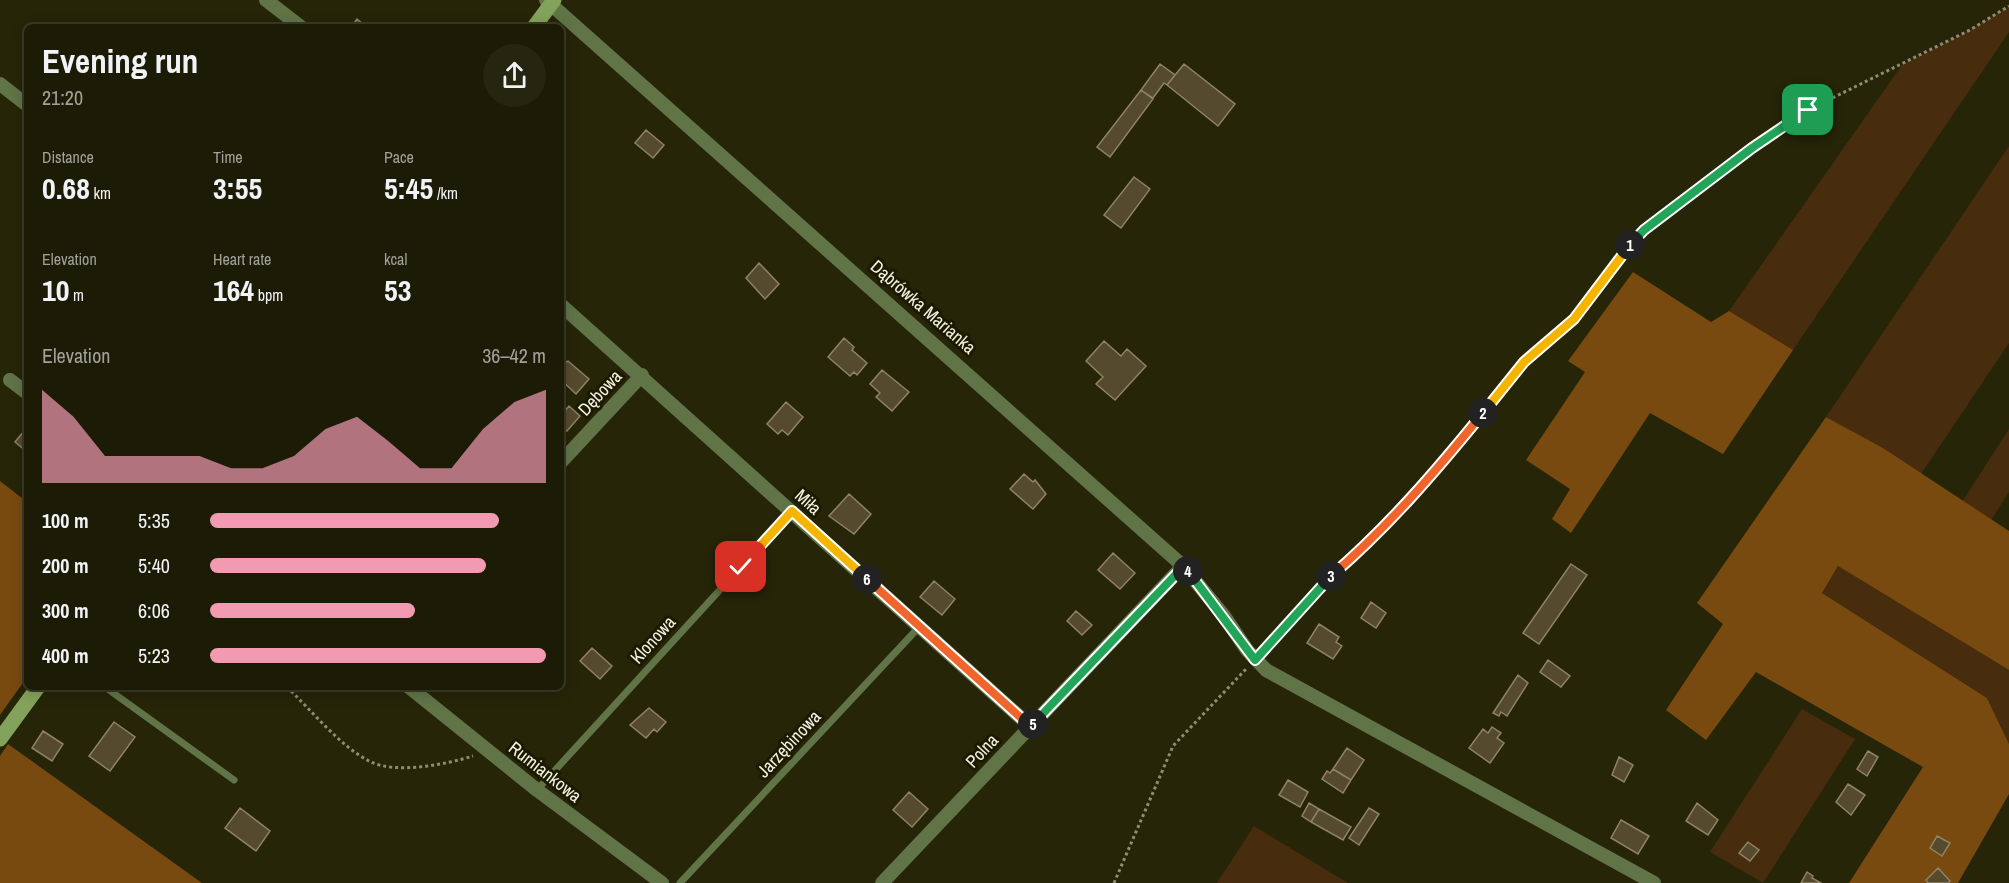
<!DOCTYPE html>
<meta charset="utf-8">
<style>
:root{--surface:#1c1c06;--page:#252510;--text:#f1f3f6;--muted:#a0a19b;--line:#3a3a28;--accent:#f19ab2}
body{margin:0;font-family:"Archivo Narrow",sans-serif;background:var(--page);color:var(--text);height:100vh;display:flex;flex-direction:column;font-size:22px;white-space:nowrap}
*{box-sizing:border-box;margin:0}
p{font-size:20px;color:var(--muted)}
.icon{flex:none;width:33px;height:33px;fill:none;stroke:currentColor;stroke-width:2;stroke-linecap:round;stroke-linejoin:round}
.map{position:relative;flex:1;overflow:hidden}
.drawer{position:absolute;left:24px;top:24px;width:540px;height:666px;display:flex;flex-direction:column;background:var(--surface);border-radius:9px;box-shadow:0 3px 15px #0003,0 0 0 2px var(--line)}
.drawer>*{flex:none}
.pin{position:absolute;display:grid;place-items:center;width:51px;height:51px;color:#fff;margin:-26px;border-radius:12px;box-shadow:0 3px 9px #0006}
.km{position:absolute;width:30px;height:30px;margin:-15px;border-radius:50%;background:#222;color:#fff;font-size:16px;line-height:30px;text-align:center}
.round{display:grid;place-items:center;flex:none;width:63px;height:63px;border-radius:32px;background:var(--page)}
.head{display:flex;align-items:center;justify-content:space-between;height:102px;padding:0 18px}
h1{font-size:33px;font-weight:700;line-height:45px}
.metrics{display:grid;grid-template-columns:repeat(3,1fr);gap:9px;height:102px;padding:6px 18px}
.metrics div{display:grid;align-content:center}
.metrics b{font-size:30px;font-weight:700}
.metrics small{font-size:16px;font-weight:400}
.metrics p{font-size:16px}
.chart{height:168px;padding:12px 18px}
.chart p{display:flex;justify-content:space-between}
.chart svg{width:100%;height:108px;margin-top:6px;fill:var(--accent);opacity:.7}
ul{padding:0 18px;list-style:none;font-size:20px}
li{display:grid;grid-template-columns:96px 72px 1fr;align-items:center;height:45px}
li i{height:15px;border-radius:8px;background:var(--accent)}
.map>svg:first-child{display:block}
</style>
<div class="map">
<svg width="2009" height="883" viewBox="0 0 2009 883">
<rect width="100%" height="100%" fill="#262508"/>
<!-- green -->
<path fill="#482c0e" d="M2009,6v26l-216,318 -64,-39 173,-246 68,-35z
M2009,146v197l-88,131 -38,-26 -57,-31z
M2009,429v63l-18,28 -29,-18z
M1838,566l171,104v74l-22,-46 -165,-105z
M1802,709l53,30 -92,144 -53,-31z
M1254,826l94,57h-131z"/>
<!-- forest -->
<path fill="#794a10" d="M1633,272l78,50 18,-11 64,39 -70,104 -73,-41 -79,120 -19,-14 18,-30 -44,-29 59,-88 -17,-11z
M1826,417l57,31 126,83v139l-171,-104 -16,27 165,105 22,46v50l-51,89h-109l74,-116 -167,-95 -50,68 -40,-30 57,-86 -26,-21z
M0,481l27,21v175l-27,38z
M8,744l194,139h-202v-127z"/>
<!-- building -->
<path fill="#564a2e" stroke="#8f8265" stroke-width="1.5" d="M357,19l7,6 1,2h-14z
M1160,64l15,11 -8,10 -3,-2 -11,15 -12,-8z
M1184,64l51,40 -17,22 -51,-41z
M1141,90l12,9 -43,58 -13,-10z
M646,130l18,15 -11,13 -18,-15z
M1134,177l16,12 -29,39 -17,-13z
M759,263l20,21 -14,15 -19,-21z
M844,338l10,9 -2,3 15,13 -10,12 -3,-3 -4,4 -22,-19z
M1104,341l17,15 6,-7 19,17 -31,34 -19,-16 7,-7 -17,-16z
M568,361l21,18 -13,15 -15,-14v-16z
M882,370l27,22 -17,19 -16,-14 4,-4 -10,-9z
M786,402l17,15 -15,18 -6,-5 -4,4 -11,-10z
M569,406l11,10 -13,15 -6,-5v-11z
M24,431l3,3v18l-12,-10z
M1024,474l9,8 2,-2 11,14 -13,15 -23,-20z
M849,494l22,20 -17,20 -25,-18z
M1113,553l22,20 -15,16 -22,-19z
M1571,564l16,11 -48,69 -16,-11z
M934,581l21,18 -13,16 -22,-18z
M1371,602l15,11 -10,15 -15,-10z
M1076,611l16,14 -10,10 -15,-14z
M1319,624l20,13 -3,5 6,4 -9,13 -26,-16z
M592,648l20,18 -12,13 -20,-18z
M1548,660l22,16 -9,11 -21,-15z
M1518,675l10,8 -21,33 -6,-4 -2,4 -6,-3z
M649,708l17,14 -9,10 -3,-3 -8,9 -16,-13z
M114,722l21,15 -25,34 -21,-15z
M1492,727l9,6 -4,5 7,5 -14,20 -21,-15 14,-19 5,4z
M43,731l20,13 -11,17 -20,-13z
M1347,748l17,12 -13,20 -18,-11z
M1868,751l10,6 -11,19 -10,-7z
M1619,757l14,8 -9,17 -12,-7z
M1333,769l18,11 -8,13 -21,-14 5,-8 3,2z
M1288,780l20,12 -8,15 -21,-12z
M1848,784l17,11 -14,20 -15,-13z
M909,792l19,17 -16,18 -19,-17z
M1309,803l10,6 -8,13 -9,-6z
M1697,803l21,17 -10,15 -22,-14z
M240,808l30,23 -14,20 -31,-23z
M1369,808l10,6 -20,31 -10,-7z
M1319,809l32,18 -8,13 -32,-18z
M1621,820l28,16 -11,18 -27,-16z
M1937,836l13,7 -8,13 -12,-8z
M1748,842l11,8 -9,11 -11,-8z
M1938,868l12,13 -2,2h-20l-2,-3z
M1807,872l6,4 -1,2 9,5h-20z"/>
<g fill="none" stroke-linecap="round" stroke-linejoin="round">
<!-- path -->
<path stroke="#8d8d76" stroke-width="3" stroke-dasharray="3 3" stroke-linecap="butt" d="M1264,649l61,-67 36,-32 63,-64 100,-124 50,-43 51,-70 19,-19 108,-82 56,-38 162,-80 39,-24
M287,687c24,23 53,59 82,74 26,14 78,3 104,-5
M1114,883l59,-137 73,-77"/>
<!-- lane -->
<path stroke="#607448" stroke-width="7" d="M105,687l129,93
M537,790l255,-279
M680,883l240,-257"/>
<!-- street -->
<path stroke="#607448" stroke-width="14" d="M266,0l35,27
M546,0l637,566 41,50 23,34 19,20 388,213
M0,84l27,21
M561,305l470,422
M10,380l17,13
M561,462l81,-87
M409,687l128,103 125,93
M882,883l301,-317"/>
<!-- secondary -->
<path stroke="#83a25b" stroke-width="15" d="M534,27l20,-27
M0,739l38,-52"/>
</g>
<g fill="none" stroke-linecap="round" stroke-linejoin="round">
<!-- split-1 casing -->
<g stroke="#fff" stroke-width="12">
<path id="split-1" d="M1630,245l14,-15 108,-82 56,-38"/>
</g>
<!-- split-2 casing -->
<g stroke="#fff" stroke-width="12">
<path id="split-2" d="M1483,413l41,-51 50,-43 56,-74"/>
</g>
<!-- split-3 casing -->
<g stroke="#fff" stroke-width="12">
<path id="split-3" d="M1331,576c57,-49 105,-105 152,-163"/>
</g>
<!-- split-4 casing -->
<g stroke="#fff" stroke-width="12">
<path id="split-4" d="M1188,571l67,89 76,-84"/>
</g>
<!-- split-5 casing -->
<g stroke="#fff" stroke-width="12">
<path id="split-5" d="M1033,724l151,-158 4,5"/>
</g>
<!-- split-6 casing -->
<g stroke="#fff" stroke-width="12">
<path id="split-6" d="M867,579l163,147 3,-2"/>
</g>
<!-- split-7 casing -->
<g stroke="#fff" stroke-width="12">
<path id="split-7" d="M741,567l51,-56 75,68"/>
</g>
<!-- split-1 -->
<use href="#split-1" stroke="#22a559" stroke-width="8"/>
<!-- split-2 -->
<use href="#split-2" stroke="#f5b400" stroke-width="8"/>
<!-- split-3 -->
<use href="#split-3" stroke="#f0652b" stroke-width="8"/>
<!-- split-4 -->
<use href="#split-4" stroke="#22a559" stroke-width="8"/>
<!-- split-5 -->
<use href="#split-5" stroke="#22a559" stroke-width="8"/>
<!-- split-6 -->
<use href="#split-6" stroke="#f0652b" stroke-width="8"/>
<!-- split-7 -->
<use href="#split-7" stroke="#f5b400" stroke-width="8"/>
</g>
<g text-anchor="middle" stroke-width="6" stroke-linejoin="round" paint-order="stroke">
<!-- street labels -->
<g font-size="18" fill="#f1f2e1" stroke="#1c1b01">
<text transform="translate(923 307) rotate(41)" y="6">Dąbrówka Marianka</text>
<text transform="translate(600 393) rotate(-47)" y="6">Dębowa</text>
<text transform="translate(808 502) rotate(42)" y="6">Miła</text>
<text transform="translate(653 640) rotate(-48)" y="6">Klonowa</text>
<text transform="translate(789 744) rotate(-47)" y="6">Jarzębinowa</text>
<text transform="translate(982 751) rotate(-47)" y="6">Polna</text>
<text transform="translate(545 772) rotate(38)" y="6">Rumiankowa</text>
</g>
</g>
</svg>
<div class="pin" style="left:1808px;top:110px;background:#1e9e55"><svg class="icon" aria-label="arrive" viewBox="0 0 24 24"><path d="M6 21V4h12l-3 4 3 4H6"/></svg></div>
<div class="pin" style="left:741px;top:567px;background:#d93025"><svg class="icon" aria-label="check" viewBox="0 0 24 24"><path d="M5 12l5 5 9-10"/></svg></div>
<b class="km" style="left:1630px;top:245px">1</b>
<b class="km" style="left:1483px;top:413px">2</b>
<b class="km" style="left:1331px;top:576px">3</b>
<b class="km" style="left:1188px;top:571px">4</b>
<b class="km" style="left:1033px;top:724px">5</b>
<b class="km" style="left:867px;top:579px">6</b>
<section class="drawer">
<div class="head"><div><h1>Evening run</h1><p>21:20</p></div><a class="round"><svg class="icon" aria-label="share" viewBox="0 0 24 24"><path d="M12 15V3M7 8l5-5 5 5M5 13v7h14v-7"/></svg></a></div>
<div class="metrics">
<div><p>Distance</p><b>0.68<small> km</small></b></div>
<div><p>Time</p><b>3:55</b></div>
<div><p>Pace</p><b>5:45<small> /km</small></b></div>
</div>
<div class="metrics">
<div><p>Elevation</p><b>10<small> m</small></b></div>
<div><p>Heart rate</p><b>164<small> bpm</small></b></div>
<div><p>kcal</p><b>53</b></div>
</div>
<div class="chart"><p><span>Elevation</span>36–42 m</p>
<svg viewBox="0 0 160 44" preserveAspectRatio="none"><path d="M0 44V6L10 17L20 33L30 33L40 33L50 33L60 38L70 38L80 33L90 22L100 17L110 27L120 38L130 38L140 22L150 11L160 6V44z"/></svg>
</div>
<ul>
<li><b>100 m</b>5:35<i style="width:86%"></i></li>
<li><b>200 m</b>5:40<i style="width:82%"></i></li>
<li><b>300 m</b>6:06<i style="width:61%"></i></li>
<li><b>400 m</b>5:23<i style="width:100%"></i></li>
</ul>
</section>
</div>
